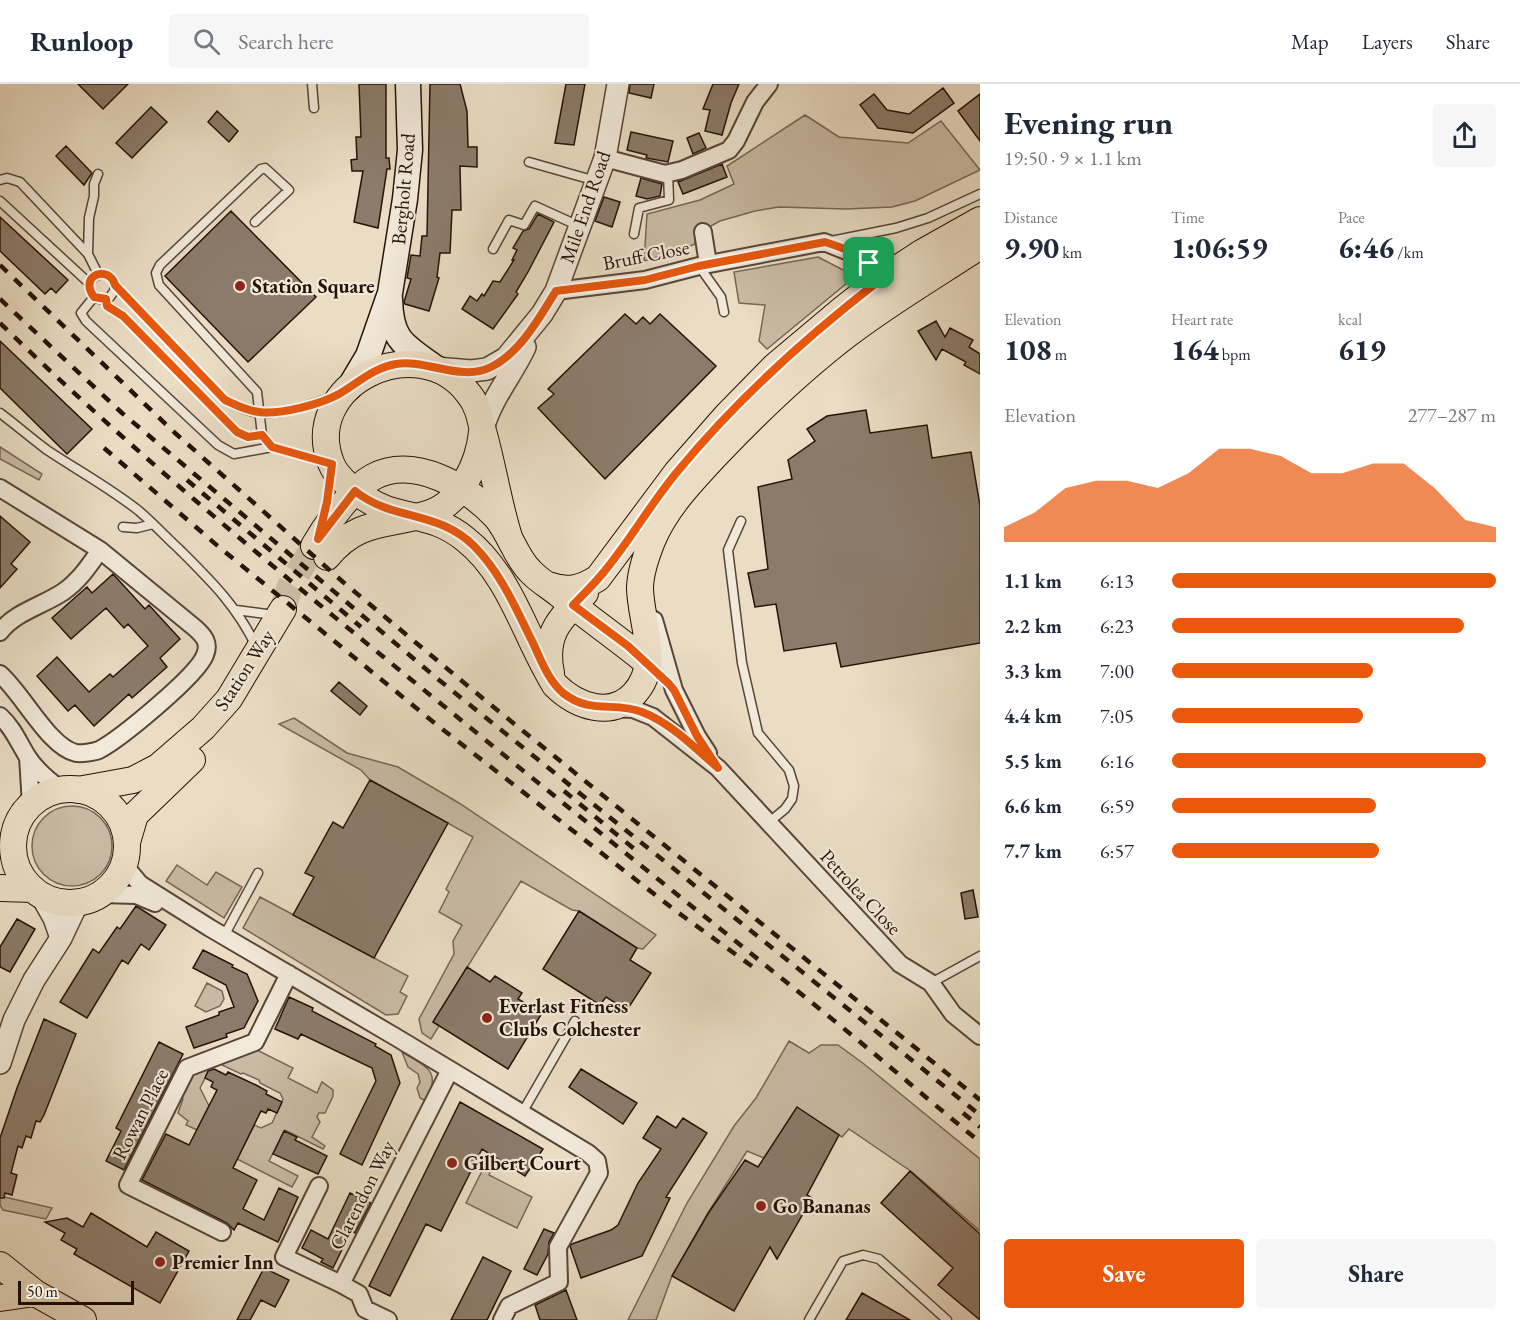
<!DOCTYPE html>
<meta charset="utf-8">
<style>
:root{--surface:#fff;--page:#f6f6f7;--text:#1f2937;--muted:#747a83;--line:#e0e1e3;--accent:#ea580c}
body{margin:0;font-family:"EB Garamond",serif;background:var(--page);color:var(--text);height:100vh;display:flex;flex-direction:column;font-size:22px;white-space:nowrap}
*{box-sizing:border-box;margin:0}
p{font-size:20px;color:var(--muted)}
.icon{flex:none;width:33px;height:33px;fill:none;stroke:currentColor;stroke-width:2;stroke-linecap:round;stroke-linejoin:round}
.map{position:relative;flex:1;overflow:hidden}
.side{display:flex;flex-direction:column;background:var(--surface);width:540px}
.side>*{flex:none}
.scale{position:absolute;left:18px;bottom:15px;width:116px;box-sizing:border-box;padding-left:6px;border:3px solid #271108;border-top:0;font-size:16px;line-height:21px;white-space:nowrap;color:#271108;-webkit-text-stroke:4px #f1e9d9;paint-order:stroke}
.pin{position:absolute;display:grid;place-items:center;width:51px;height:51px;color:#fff;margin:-26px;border-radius:12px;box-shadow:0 3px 9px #0006}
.round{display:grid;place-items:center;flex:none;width:63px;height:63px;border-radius:6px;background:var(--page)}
.summary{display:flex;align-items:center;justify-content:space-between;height:102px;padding:0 24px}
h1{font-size:33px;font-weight:700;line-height:45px}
.metrics{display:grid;grid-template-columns:repeat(3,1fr);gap:9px;height:102px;padding:6px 24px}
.metrics div{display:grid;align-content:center}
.metrics b{font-size:30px;font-weight:700}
.metrics small{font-size:16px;font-weight:400}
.metrics p{font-size:16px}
.chart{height:168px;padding:12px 24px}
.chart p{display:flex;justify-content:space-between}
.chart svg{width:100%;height:108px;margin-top:6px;fill:var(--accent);opacity:.7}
.primary-button{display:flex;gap:12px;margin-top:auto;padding:12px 24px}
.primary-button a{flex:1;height:69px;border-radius:6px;background:var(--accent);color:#fff;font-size:24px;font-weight:700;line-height:69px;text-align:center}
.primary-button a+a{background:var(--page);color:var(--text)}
ul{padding:0 24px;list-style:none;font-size:20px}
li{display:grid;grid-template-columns:96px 72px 1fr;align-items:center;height:45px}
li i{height:15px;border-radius:8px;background:var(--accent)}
header{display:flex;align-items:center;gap:36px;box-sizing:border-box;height:84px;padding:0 30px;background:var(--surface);border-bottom:2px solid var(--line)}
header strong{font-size:28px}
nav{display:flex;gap:33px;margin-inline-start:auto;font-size:21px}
.search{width:420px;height:54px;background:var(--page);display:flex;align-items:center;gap:15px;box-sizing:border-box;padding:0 21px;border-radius:6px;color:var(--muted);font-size:22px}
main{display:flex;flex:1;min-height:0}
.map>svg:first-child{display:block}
</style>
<header>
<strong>Runloop</strong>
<div class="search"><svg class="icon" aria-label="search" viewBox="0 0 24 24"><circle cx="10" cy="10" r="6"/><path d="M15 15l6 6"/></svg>Search here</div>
<nav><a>Map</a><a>Layers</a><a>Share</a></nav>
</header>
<main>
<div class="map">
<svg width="980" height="1236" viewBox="0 0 980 1236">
<rect width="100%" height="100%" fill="#eaddc4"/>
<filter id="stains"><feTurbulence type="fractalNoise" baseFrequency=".00333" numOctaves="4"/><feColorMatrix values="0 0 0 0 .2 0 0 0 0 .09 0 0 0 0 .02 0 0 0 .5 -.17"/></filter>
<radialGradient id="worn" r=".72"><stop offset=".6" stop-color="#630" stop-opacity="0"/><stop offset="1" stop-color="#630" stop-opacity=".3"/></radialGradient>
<!-- green -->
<path fill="#c9baa4" stroke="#786656" stroke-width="1.5" d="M805,31l34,22 69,6 33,-22 39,49 -65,31 -23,6 -46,2 -67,-2 -24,4 -35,10 -11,6 -14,2v15l-17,7 -34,10 3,-47 53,-14 34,-16 -7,-18z
M818,173l33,17 2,4 -86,71 -8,-8 6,-36 -26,-2 -5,-31z
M0,363l42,27 -3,6 -39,-21z
M294,634l53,35 51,14 61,36 197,132 -13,14 -6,-1 -58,-37 -7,-1 -51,-29 -88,141 6,4 -8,13 -9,-6 -3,-14 35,-65 -1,-13 9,-16 -23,-13 10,-20 -3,-3 27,-52 -103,-57 -9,-10 -82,-46z
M32 762a40 40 0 1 1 80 0a40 40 0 1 1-80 0Z
M177,781l30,20 9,-13 26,15 -18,31 -58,-37z
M260,813l148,79 -8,16 7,4 -9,18 -12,1 -143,-87z
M207,899l15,8 2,8 -4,7 -14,6 -11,-6z
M789,957l20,12 12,-8h17l26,19 116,95v72l-68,-59 -63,-43 -7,8 -45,-29 -33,50 -17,-7 -39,62 -36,63 -16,44h-28l59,-117 47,-77 22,-28z
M251,966h6l36,18 -5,10 29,15 5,-11 11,8v6l-8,17h-6l-2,4 3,5 -8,15 13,9 -2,3 -38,-19 -16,31 29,15 -6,11 -55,-28 17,-34 7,3 11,-5 11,-24 -3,-6 -20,-10 -1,-3 -16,-7 -2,1 -23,-11 -7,4 -11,21 9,18 -12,24 -11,-5 2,-4 -10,-8 5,-14 -4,-2 15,-26z
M402,968c24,15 40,18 24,49l-6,-3 -3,-10 3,-6 -2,-8 -10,-7z
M485,1081l7,3 -3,7 43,22 -15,31 -51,-25z
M0,1112l52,12 -6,11 -43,-9 -3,-5z"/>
<!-- building -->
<path fill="#8c7b6a" stroke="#271108" stroke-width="1.5" d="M78,0h50l-25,25z
M359,0h27v74h3l1,11h-3l-9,59 -24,-6 9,-51h-11l-1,-11 6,-1 -1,-22h5z
M430,0h30l7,27 1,36h9v20l-17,-1 1,44h-9l-2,43h-10l-3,24 2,1 -10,33 -24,-7 -1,-2 7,-23 -4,-1 4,-23 9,1 2,-20h5z
M566,0h19l-11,61 -19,-2z
M630,0h24l-3,14 -22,-5z
M713,0h26l-8,19 -9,32 -17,-4 5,-21 -7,-1z
M943,4l11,15 -41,30 -35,-5 -18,-23 14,-11 13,16 22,4z
M980,10v47l-22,-30z
M151,23l16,15 -35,36 -16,-15z
M217,27l21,20 -9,11 -21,-20z
M631,48l42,9 -5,21 -22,-4 1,-3 -20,-5z
M699,49l7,15 -13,6 -6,-16z
M66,62l26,27 -8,12 -28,-29z
M722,80l5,13 -44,17 -5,-12z
M641,94l21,6 -2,12 -13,3 -11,-3z
M604,113l16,5 -8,25 -17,-6z
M231,127l85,86 -68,65 -83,-86z
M538,130l16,8 -26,50 -12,20 2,2 -25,35 -31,-20 8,-13 7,5 5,-7 2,2 9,-15 7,1 14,-22h-2l5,-10 -4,-2 10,-17 6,-2z
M0,133l68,63 -12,13 -5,-5 -6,6 -45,-43z
M625,230l11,10 7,-7 7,7 10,-10 56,52 -111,113 -67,-71 16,-14 -6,-5z
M936,237l9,16 5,-9 23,12 -4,7 11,7v20l-16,-9 2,-3 -24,-13 -6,11 -18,-29z
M0,257l92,88 -25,25 -67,-66z
M866,326l4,23 57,-8 5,33 39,-6 9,54v137l-139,24 -5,-24 -52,8 -8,-47 -21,3 -7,-34 20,-4 -10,-82 34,-8 -4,-19 27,-19 -8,-12 20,-13z
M0,432l30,26 -19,22 6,5 -17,19z
M113,490l32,35 4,-4 31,34 -20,19 7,9 -35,31 -3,-4 -35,32 -19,-21 -7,6 -31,-35 20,-19 32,35 21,-18 3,3 35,-31 -20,-22 -4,4 -18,-20 -35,31 -19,-21 35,-31 5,6z
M339,598l28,24 -7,9 -29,-24z
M370,696l78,43 -74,135 -81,-43 21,-38 -9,-4 28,-51 10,6z
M973,806l5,27 -13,2 -4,-26z
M136,822l30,19 -17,25 -8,-6 -13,20 -6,-4 -35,58 -27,-16 33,-53 6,4 18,-26 3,2z
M579,827l58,37 -7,12 21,13 -24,37 -21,-13 -6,8 -57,-36z
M17,835l18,10 -25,43 -10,-5v-20z
M203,866l30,15 -1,2 15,7 11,27 -14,27 -18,6 1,3 -33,11 -8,-21 33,-12v-3l15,-5 -8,-22 -33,-17z
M467,883l23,15 5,-6 27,17 -4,6 24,14 -34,56 -75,-47z
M289,913l24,11 -1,3 64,33 -1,2 16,9 9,28 -38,82 -22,-11 36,-73 -4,-13 -71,-34 -3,5 -23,-10z
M44,935l32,15 -32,81 -4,7 -4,-1 -5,17 -5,-2 -4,12 -4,-2 -7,27 6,2 -5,20 -7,-2 -1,5h-4v-60l17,-50z
M159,958l24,12 -59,116 -18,-9 15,-30 -5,-3z
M214,985l12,6 2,-3 28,13 11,6 -1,3 16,8 -5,11 -9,-4 -2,4 -5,-2 -28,57 24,12 -14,29 21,11 15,-32 19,9 -20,45 -40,-19 -4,7 -7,-7 -85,-43 24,-46 23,11 28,-55 -6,-3 2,-5 -8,-4 3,-7z
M581,985l56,34 -14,21 -54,-37z
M460,1018l83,47 -18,27 -43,-27 -41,82 -15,-7 -36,72 -21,-10z
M797,1023l42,28 -32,60 5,3 -35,61 -7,-12 -36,64 -62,-35 37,-64 36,-52 13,7z
M657,1032l19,12 7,-10 24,15 -41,64 4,1 -28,58 -61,22 -11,-32 2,-2 39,-14 7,-5 20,-42 23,-34 -18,-11z
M284,1047l13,6 -2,3 32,16 -9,18 -45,-20z
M910,1087l70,63v86l-42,-35 15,-17 -72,-65z
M350,1109l21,10 -16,30 -4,-2 -18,37 -12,-6 2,-3 -21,-11 9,-18 17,9z
M91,1129l56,34 9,-15 33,19 -29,52 -86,-49 3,-5 -16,-9 4,-7 -20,-11 22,-4 16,9z
M544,1145l10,4 -5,9 -1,12 -11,21 -13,-6z
M483,1173l28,14 -24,49h-36z
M264,1184l25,12 -7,14 -7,13 -14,-7 -11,20h-13z
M566,1206l11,30h-37l-5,-15z
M862,1209l48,27h-64z"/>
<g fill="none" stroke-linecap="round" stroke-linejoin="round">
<!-- primary-tunnel -->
<path stroke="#cdbea8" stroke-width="26" stroke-dasharray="26 13" stroke-linecap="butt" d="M283,525l7,-23 24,-40"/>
<!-- service casing -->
<g stroke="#584437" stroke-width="11">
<path id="service" d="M312,0l2,24
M529,78l67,19
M0,96l7,-2 13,4 68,72 10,20
M0,117l89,82c1,12 9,20 21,14l4,-6 1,-6
M255,138l34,-32 -24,-22 -4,1 -101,96 -4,8 3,12 98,107 5,43 10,12
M634,150l5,-26 30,-8 -1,-27
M831,157l65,-13 32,-10 52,-24
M493,165l16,-29 15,5 11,-19 44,20
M88,170l1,-36 5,-22v-12l4,-10
M699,182l22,31 3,15
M89,199c7,-12 22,-12 26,2l110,115c11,5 23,12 35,13 24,1 52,-8 74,-17
M94,213l-13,16 5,8 132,124 16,9 38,-7 56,16
M106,215l1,7 16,10 114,116 11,5 14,-2
M0,329c16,12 31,25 47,37 30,20 63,38 92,61 14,12 27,26 40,38 32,32 57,56 77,97
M741,437l-13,29 14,113 16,70 31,37 5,16 -2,13 -7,10 -17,14
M123,443l14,1 16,-4
M236,526l38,5
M224,852l34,-63
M931,899l49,-27
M522,1029l53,-92
M809,1236l34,-59 20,-6 16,4 68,61"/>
</g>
<!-- minor casing -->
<g stroke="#584437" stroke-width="20">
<path id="minor" d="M605,74l60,16 17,-4 47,-20 7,-9 19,-39 14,-18
M703,148l5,32
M556,207l89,-11 54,-14 125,-24 35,14 10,7 11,17 9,4
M0,404l100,62 95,78c9,8 15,15 10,27 -8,21 -85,84 -106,95 -5,2 -18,4 -23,3 -27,-6 -53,-59 -76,-79
M654,536l20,70 23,46 11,17
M0,548c15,-20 42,-26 63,-40 16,-11 26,-26 37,-42
M613,624l20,1 20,8 65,51 182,196 31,19 22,31 27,22
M0,632c13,12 18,25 27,40 9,14 22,25 35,34
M28,673l3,48
M124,781l16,19 70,44 184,108 194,117 9,8 2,12 -41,74 1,35 -50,24 -7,14
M101,810l35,1 19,8
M319,1102l-35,71 57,27 109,-214
M222,1148l-94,-47 59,-117 68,-26 34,-68
M341,1200l18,10 6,15 23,11"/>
</g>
<!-- tertiary casing -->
<g stroke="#584437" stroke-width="24">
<path id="tertiary" d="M436,284l35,3 16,-2 19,-11 36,-44 14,-23 49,-133 13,-74
M483,345c8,-30 29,-54 42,-82
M41,811l13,23 7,20
M0,979l14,-43 20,-40 27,-42 17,-36"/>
</g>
<!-- secondary casing -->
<g stroke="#271108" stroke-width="27">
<path id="secondary" d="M390,215c1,42 14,46 46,69
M349,304l19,-32 22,-63 15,-94 5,-49 -2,-66"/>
</g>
<!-- primary casing -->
<g stroke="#271108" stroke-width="28">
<path id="primary" d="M509,453c-11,-35 -16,-71 -26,-106 -3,-14 -5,-26 -15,-38 -50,-66 -168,-9 -137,70 3,8 10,16 17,22 11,10 23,18 38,24 30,10 52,8 79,30 46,36 60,98 90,146 21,21 56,34 79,9 28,-30 7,-70 6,-105 0,-16 6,-33 12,-48 14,-34 41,-61 65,-87 41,-43 84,-84 131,-120 42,-32 88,-59 132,-88
M314,462c12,-21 37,-57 59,-69 41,-22 95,10 123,40 14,16 19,39 34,54 8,9 19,15 29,23 29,24 61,46 90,70
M327,473c32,-39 60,-30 103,-44 31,-10 49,-51 52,-81
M548,501c19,7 33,4 50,-7l79,-106 50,-57 47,-48 69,-58 37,-29 43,-28 57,-32
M551,589c-8,-39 9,-54 34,-80
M13 762a57 57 0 1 1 114 0a57 57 0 1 1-114 0Z
M78,706l55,-10 25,-13 45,-39 26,-29 54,-90
M127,758l8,-27 57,-55
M0,804l33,1
M0,1181l35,28 48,27
M0,1214l35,-5"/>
</g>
<!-- service -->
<use href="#service" stroke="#f1e9d9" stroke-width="8"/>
<!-- minor -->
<use href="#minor" stroke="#f1e9d9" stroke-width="16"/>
<!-- tertiary -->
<use href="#tertiary" stroke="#f1e9d9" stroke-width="21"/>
<!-- secondary -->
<use href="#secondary" stroke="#f1e9d9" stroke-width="24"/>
<!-- primary -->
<use href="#primary" stroke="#eaddc4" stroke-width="26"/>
<!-- rail -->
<path stroke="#271108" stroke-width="4.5" stroke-dasharray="10 10" stroke-linecap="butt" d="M0,181l175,168 168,149 143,119 494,399
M0,215l122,114 317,267 541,435
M0,239c149,145 311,275 472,406 121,99 243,195 365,294 48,39 95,80 143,119
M104,364l115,99 218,178 239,186 77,56
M187,396l174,147
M564,707l74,61
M963,1029l17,14"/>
</g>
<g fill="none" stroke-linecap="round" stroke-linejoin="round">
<!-- route casing -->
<g stroke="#fff" stroke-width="12">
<path id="route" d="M825,158c28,9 39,13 55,38 -74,57 -143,119 -203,192 -25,30 -45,65 -70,96 -10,13 -22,25 -34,37l55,41 41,38 5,6 23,46 21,32c-23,-20 -47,-45 -76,-56 -28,-11 -51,3 -79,-19 -15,-13 -22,-33 -30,-50 -17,-34 -32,-70 -59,-97 -36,-36 -82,-25 -119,-55l-37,48 9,-37 5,-38 -60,-17 -10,-12 -14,2 -11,-5 -114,-116 -16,-10 -1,-7 -12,-2c-16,-22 15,-33 21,-12l110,115c11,5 22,11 34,12 21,3 62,-8 80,-18 19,-11 34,-26 57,-30 31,-5 65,18 95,3 30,-15 48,-49 65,-76l89,-11 54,-14z"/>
</g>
<!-- route -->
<use href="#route" stroke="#ea580c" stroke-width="8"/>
</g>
<!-- markers -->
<g fill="#8f2418" stroke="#f1e9d9" stroke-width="2">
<circle cx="240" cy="202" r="6"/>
<circle cx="487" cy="934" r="6"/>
<circle cx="452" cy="1079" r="6"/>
<circle cx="761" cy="1122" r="6"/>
<circle cx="160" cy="1178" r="6"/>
</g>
<g text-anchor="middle" stroke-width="4.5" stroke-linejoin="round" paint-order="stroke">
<!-- street labels -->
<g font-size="20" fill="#271108" stroke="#f1e9d9">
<text transform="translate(403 105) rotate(-85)" y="7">Bergholt Road</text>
<text transform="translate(585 123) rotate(-71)" y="7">Mile End Road</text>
<text transform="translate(646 171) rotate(-11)" y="7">Bruff Close</text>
<text transform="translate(244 586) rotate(-57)" y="7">Station Way</text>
<text transform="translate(861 808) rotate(47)" y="7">Petrolea Close</text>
<text transform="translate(140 1030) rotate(-63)" y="7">Rowan Place</text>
<text transform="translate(362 1111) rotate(-63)" y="7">Clarendon Way</text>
</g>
<!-- poi labels -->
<g font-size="20" font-weight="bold" fill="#271108" stroke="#f1e9d9" text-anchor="start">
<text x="252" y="209">Station Square</text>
<text x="499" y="929">Everlast Fitness<tspan x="499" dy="23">Clubs Colchester</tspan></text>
<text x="464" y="1086">Gilbert Court</text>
<text x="773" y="1129">Go Bananas</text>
<text x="172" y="1185">Premier Inn</text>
</g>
</g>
<rect width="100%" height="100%" filter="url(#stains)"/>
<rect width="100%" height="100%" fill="url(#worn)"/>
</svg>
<div class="scale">50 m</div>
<div class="pin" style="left:869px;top:179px;background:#1e9e55"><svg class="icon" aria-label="arrive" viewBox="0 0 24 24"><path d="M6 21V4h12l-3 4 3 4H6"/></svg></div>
</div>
<section class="side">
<div class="summary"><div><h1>Evening run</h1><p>19:50 · 9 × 1.1 km</p></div><a class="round"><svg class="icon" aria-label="share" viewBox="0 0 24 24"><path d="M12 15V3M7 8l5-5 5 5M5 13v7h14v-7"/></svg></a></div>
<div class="metrics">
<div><p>Distance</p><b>9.90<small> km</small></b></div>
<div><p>Time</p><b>1:06:59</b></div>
<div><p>Pace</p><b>6:46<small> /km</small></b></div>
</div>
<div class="metrics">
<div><p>Elevation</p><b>108<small> m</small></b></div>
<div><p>Heart rate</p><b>164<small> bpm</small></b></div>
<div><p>kcal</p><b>619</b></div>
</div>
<div class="chart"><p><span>Elevation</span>277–287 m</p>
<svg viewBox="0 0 160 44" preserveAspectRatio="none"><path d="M0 44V38L10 32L20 22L30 19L40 19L50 22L60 16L70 6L80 6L90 9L100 16L110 16L120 12L130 12L140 22L150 35L160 38V44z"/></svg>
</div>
<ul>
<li><b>1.1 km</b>6:13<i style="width:100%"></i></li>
<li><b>2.2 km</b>6:23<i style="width:90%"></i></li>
<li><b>3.3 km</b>7:00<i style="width:62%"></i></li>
<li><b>4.4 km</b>7:05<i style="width:59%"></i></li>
<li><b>5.5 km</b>6:16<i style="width:97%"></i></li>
<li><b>6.6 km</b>6:59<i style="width:63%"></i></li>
<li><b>7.7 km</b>6:57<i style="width:64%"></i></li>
</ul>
<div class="primary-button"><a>Save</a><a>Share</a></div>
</section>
</main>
